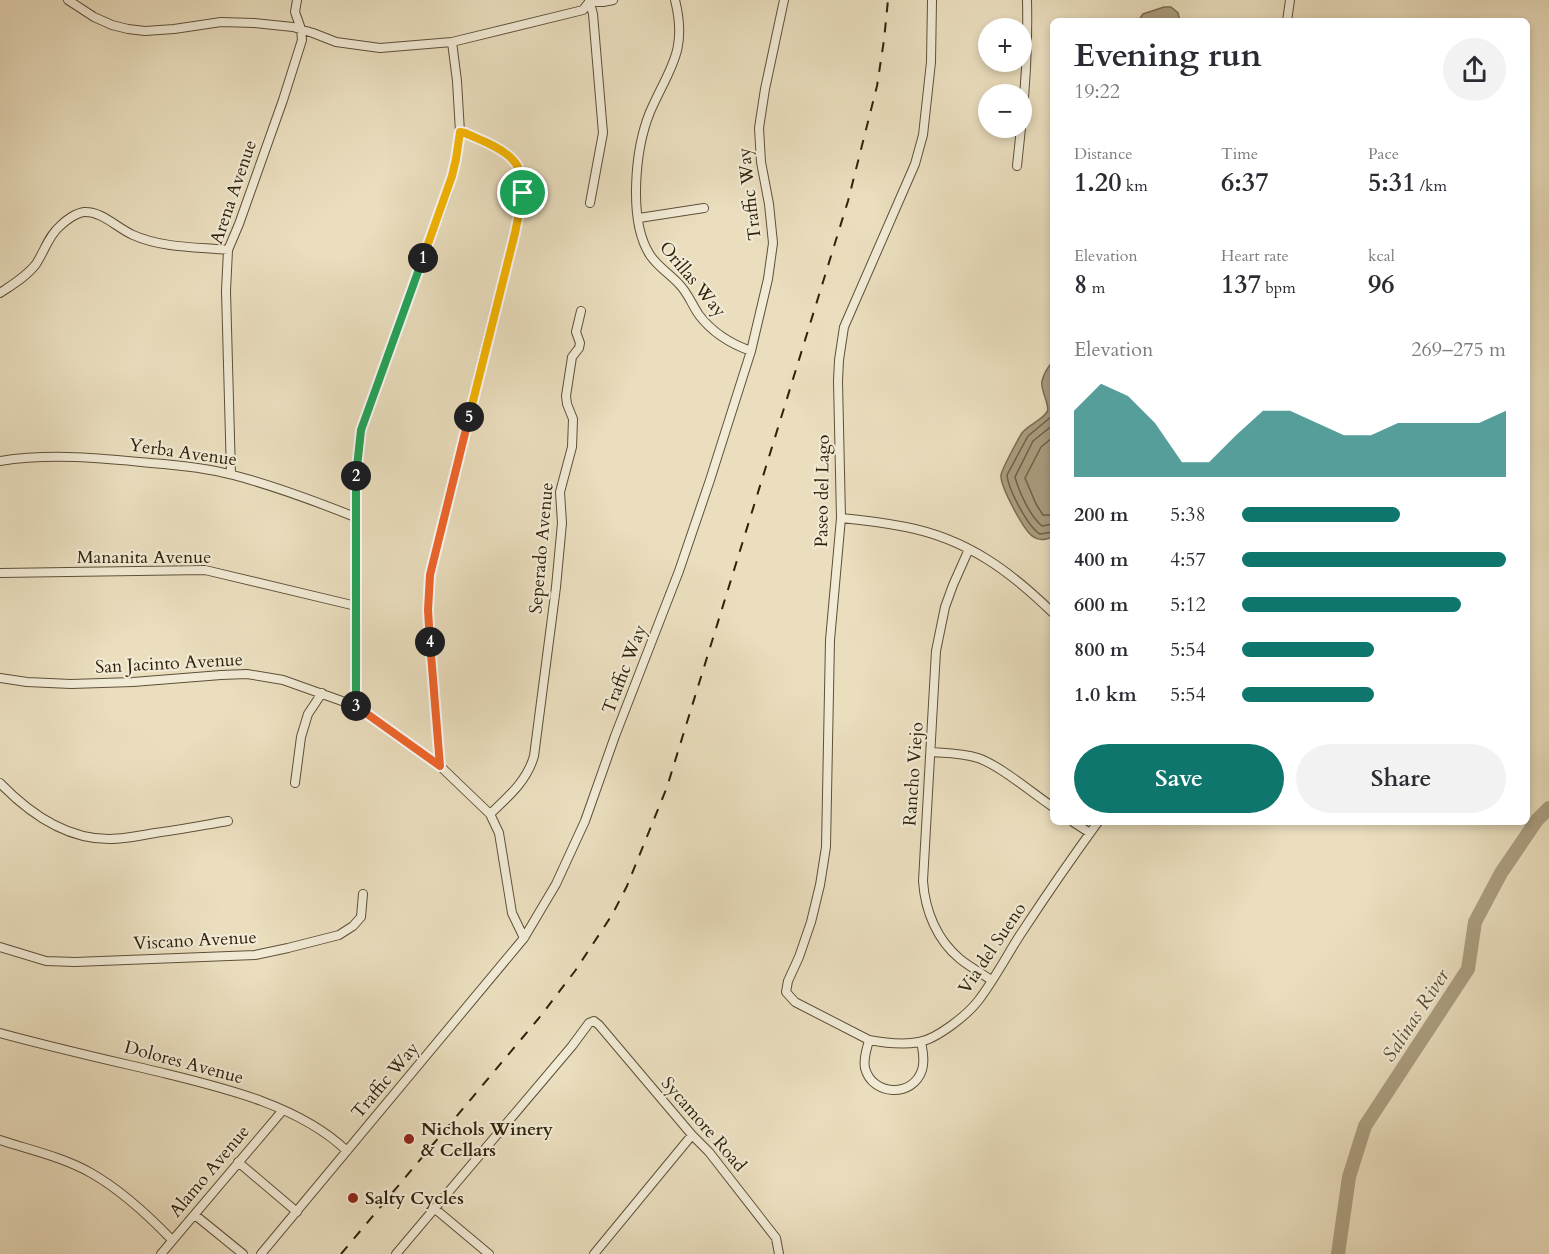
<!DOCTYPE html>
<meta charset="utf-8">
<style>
:root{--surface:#fff;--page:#f2f2f3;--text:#2b2b33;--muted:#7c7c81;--accent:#0f766e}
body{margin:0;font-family:Cardo,serif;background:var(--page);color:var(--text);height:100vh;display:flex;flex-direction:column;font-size:22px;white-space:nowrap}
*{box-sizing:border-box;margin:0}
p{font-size:20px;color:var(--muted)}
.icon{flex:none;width:33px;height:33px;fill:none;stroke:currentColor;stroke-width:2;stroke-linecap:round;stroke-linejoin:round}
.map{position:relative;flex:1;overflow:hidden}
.drawer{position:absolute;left:1050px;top:18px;width:480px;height:807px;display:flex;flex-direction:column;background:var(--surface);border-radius:9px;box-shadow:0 3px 9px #0003}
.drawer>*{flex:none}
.fabs{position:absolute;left:978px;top:18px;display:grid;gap:12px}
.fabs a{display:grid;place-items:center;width:54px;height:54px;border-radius:50%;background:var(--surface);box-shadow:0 3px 9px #0003;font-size:30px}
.pin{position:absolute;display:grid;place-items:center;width:51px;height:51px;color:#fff;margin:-26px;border:3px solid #fff;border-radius:50%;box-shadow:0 2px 6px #0007}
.km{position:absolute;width:30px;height:30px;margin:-15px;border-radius:50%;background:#222;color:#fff;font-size:16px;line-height:30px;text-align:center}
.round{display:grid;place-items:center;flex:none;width:63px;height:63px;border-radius:32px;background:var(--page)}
.summary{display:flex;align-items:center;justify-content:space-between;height:102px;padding:0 24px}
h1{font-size:33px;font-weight:800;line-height:45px}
.stats{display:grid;grid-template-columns:repeat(3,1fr);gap:9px;height:102px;padding:6px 24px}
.stats div{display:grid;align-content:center}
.stats b{font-size:26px;font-weight:800}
.stats small{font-size:16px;font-weight:400}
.stats p{font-size:16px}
.chart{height:168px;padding:12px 24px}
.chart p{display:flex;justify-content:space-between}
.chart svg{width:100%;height:108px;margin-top:6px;fill:var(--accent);opacity:.7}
.action{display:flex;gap:12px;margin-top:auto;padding:12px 24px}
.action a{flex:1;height:69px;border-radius:36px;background:var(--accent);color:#fff;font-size:24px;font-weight:800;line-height:69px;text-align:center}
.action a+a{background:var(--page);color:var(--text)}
ul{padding:0 24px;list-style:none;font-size:20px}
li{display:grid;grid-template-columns:96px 72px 1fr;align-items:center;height:45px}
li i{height:15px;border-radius:8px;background:var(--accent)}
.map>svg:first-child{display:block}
</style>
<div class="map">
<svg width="1549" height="1254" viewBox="0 0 1549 1254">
<rect width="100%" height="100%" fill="#eadebe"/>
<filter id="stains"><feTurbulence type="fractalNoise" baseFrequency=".00333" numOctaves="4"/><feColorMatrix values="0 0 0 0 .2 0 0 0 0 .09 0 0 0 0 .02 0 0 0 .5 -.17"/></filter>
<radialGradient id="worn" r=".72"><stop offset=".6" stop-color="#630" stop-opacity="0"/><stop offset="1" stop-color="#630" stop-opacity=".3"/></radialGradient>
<!-- water -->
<path fill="#ab9e81" stroke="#7a6c52" stroke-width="1.5" d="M1164,7h7l7,6 2,8h-42l5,-7z
M1053,361v175c-8,6 -18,4 -24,-3 -8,-9 -29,-47 -28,-58 1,-6 17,-36 21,-42 6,-8 19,-12 25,-21 4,-6 -7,-21 -5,-31 2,-8 6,-14 11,-20z"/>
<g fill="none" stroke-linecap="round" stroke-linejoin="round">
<!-- shore -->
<path stroke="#6e6046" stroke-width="1.5" d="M1053,413l-2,4 -23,19 -21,39c1,14 21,52 33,59l13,-2
M1053,425l-20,16 -18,36c4,15 15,39 27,49l11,-2
M1053,437l-12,10 -16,31 11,26 7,11h10"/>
<!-- river -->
<path stroke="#ab9e81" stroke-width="14" d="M1338,1254l11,-77 16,-51 103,-157 7,-47 26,-49 36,-53 12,-12"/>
<!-- minor casing -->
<g stroke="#5e5038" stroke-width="10">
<path id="minor" d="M68,0l26,17 18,8 16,4 17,2 29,-2 47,-7 33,1 39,4 20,6 23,9 44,6 72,-6 131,-32 6,-8
M589,0l4,14 10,119 -13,70
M675,0c13,52 -6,68 -25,112 -15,37 -22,109 0,143 8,12 20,19 29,29 9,9 13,21 20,31 13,17 32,29 52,36
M932,0l-1,62 -8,73 -8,29 -10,23 -61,140 -5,33 -1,21 3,137 -11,122 -4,207 -6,38 -9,37 -12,35 -11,24 -2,11 9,10 74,38c16,3 34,5 50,2 18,-3 48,-27 59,-41 16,-21 28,-44 42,-66 25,-38 51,-76 78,-113
M589,2h14l10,-2
M1287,21l3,-21
M1022,120c4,-40 6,-80 5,-120
M1017,166l4,-38
M639,218l65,-10
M0,293c12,-8 27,-17 36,-29 8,-12 13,-29 24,-38 6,-6 16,-13 24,-14 18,-1 33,16 49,23 29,13 64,12 95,15
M0,461c50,-8 101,-3 151,2 27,2 56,5 82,12 42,11 82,26 122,42
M231,474l-5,-183 2,-41 11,-26 44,-124 19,-60 -1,-11 -6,-17 2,-12
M841,518c22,2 44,5 65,9 61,12 104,44 147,86
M969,549l-16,36 -8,22 -9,44 -13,230c2,30 14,59 37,78 10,8 21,14 31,21
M0,573l205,-3 151,36
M0,678l27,4 44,2 62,-2 88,-7 26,-1 36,6 73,26 84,60 50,48 9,19 13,80 12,25
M356,706l-1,-189 1,-48 5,-38 86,-238 9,-33 4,-28 -3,-51 -5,-39
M931,752c16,1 32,1 47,6 23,8 54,35 75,49
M440,766l-12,-145 2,-46 57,-233 28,-109 6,-29 3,-20 -1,-7 -3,-8 -9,-12 -8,-6 -38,-18 -5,-1
M0,783c29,30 65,56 109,56 15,0 30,-3 46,-6 24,-3 49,-8 73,-12
M295,783l6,-46 7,-23 14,-21
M490,814c18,-17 37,-33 44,-58l22,-169 6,-64 -2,-31 12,-45 1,-28 -6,-15 -1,-8 6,-39 7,-9 1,-5 -4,-11 5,-21
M1073,822l17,11
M0,947l46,14 29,1 180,-7 33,-7 51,-13 14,-9 8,-9 2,-23
M0,1033c51,14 104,26 155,38 65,16 143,33 192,80
M869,1040c-2,9 -6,18 -4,28 7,28 48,30 57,2 3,-9 1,-19 -1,-28
M0,1140c30,10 63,17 91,33 30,17 57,42 81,67
M238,1162l59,50
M434,1208l55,46
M195,1215l48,39
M161,1254l122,-144
M261,1254l263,-316 32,-54 29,-63 30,-85 64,-165 31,-91 41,-129 17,-72 5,-36 -4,-39 -8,-42 -2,-34 6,-39 19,-89
M396,1254l176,-208 17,-23 5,-2 5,4 93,110 17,17 67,86 3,16
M594,1254l98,-119"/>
</g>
<!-- minor -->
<use href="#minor" stroke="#f1ead5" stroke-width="8"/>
<!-- rail -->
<path stroke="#30210b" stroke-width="2" stroke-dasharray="10 10" stroke-linecap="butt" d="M341,1254l198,-236 36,-47 37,-56 15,-29 40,-99 181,-586 29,-115 7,-46 4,-40"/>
</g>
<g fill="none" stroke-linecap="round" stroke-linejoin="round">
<!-- split-1 casing -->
<g stroke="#fff" stroke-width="12">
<path id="split-1" d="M423,258l29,-82 4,-17 4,-27 5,1c29,13 61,22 58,60"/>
</g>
<!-- split-2 casing -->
<g stroke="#fff" stroke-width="12">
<path id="split-2" d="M356,476l5,-46 62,-172"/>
</g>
<!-- split-3 casing -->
<g stroke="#fff" stroke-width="12">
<path id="split-3" d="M356,706v-230"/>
</g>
<!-- split-4 casing -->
<g stroke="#fff" stroke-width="12">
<path id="split-4" d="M356,706l84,60 -10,-124"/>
</g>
<!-- split-5 casing -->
<g stroke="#fff" stroke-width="12">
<path id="split-5" d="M430,642l-2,-32 2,-35 39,-158"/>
</g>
<!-- split-6 casing -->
<g stroke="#fff" stroke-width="12">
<path id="split-6" d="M469,417l46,-184 8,-40"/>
</g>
<!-- split-1 -->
<use href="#split-1" stroke="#f5b400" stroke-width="8"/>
<!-- split-2 -->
<use href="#split-2" stroke="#22a559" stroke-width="8"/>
<!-- split-3 -->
<use href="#split-3" stroke="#22a559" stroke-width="8"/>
<!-- split-4 -->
<use href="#split-4" stroke="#f0652b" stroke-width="8"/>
<!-- split-5 -->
<use href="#split-5" stroke="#f0652b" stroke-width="8"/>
<!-- split-6 -->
<use href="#split-6" stroke="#f5b400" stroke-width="8"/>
</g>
<!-- markers -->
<g fill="#8f2418" stroke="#f1ead5" stroke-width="2">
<circle cx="409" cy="1139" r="6"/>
<circle cx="353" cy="1198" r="6"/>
</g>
<g text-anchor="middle" stroke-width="4.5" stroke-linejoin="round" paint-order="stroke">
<!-- street labels -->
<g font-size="18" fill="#30210b" stroke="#f1ead5">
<text transform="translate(233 192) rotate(-71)" y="6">Arena Avenue</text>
<text transform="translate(749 194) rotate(-97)" y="6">Traffic Way</text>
<text transform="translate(693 279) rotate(50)" y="6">Orillas Way</text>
<text transform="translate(183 452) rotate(8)" y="6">Yerba Avenue</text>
<text transform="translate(822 491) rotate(-89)" y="6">Paseo del Lago</text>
<text transform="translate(541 548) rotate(-85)" y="6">Seperado Avenue</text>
<text x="144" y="563">Mananita Avenue</text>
<text transform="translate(169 663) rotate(-3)" y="6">San Jacinto Avenue</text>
<text transform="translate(624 669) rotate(-69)" y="6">Traffic Way</text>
<text transform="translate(913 774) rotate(-86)" y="6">Rancho Viejo</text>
<text transform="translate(195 940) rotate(-3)" y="6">Viscano Avenue</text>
<text transform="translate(992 948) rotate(-56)" y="6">Via del Sueno</text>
<text transform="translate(184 1062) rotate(15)" y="6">Dolores Avenue</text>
<text transform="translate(385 1080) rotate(-50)" y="6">Traffic Way</text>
<text transform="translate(704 1124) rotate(49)" y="6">Sycamore Road</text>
<text transform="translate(209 1171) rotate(-50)" y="6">Alamo Avenue</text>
</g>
<!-- poi labels -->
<g font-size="18" font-weight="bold" fill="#30210b" stroke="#f1ead5" text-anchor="start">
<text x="421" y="1135">Nichols Winery<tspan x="421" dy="21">&amp; Cellars</tspan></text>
<text x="365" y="1204">Salty Cycles</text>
</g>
<!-- water labels -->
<g font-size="20" font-style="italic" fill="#5b4d34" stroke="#f1ead5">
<text transform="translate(1415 1015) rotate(-57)" y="7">Salinas River</text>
</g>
</g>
<rect width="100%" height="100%" filter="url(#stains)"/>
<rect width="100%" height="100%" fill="url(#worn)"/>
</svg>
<div class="fabs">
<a>+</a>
<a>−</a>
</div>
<div class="pin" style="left:523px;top:193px;background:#1e9e55"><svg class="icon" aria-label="arrive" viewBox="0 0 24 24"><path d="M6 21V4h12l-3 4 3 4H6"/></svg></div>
<b class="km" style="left:423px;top:258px">1</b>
<b class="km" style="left:356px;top:476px">2</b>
<b class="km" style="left:356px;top:706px">3</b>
<b class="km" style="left:430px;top:642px">4</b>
<b class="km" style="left:469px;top:417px">5</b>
<section class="drawer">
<div class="summary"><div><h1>Evening run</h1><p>19:22</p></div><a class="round"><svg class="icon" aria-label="share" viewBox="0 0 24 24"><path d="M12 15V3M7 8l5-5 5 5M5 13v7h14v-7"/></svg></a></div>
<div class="stats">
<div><p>Distance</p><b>1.20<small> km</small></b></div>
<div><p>Time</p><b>6:37</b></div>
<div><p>Pace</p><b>5:31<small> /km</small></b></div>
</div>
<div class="stats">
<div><p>Elevation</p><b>8<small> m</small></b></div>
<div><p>Heart rate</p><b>137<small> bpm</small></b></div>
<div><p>kcal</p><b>96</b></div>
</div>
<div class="chart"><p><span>Elevation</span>269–275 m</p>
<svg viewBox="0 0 160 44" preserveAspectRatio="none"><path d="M0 44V17L10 6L20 11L30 22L40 38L50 38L60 27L70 17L80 17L90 22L100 27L110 27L120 22L130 22L140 22L150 22L160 17V44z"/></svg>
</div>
<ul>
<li><b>200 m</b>5:38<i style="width:60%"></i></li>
<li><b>400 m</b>4:57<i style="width:100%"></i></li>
<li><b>600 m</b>5:12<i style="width:83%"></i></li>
<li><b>800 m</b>5:54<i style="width:50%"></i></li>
<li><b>1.0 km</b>5:54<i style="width:50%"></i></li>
</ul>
<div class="action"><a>Save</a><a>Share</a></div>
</section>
</div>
